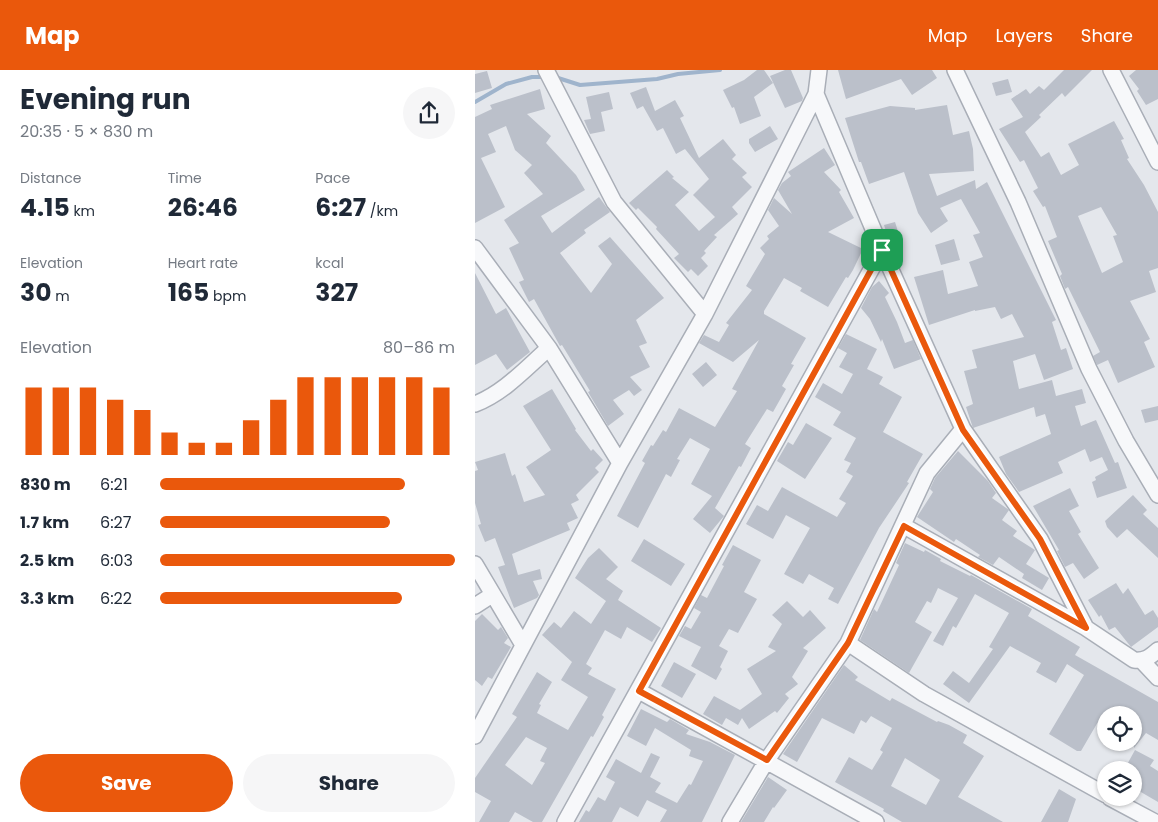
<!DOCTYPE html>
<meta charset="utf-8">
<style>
:root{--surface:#fff;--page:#f6f6f7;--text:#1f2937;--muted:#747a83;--accent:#ea580c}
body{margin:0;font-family:Poppins,sans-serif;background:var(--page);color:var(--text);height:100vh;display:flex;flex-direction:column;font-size:19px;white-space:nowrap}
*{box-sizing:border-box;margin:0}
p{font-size:16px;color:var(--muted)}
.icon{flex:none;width:28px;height:28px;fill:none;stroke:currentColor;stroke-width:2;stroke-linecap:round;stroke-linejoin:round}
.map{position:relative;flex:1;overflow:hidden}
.sheet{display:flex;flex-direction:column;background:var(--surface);width:475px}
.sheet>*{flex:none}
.controls{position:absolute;left:622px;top:636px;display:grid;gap:10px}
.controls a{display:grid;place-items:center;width:45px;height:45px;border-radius:50%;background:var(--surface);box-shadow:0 1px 4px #0004;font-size:25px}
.pin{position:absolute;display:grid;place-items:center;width:42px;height:42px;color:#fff;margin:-21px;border-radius:10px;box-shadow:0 2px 8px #0006}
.round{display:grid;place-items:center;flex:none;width:52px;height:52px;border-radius:26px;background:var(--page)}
.overview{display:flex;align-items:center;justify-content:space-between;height:85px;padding:0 20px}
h1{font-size:28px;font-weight:700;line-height:38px}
.figures{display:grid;grid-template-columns:repeat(3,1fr);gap:8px;height:85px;padding:5px 20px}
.figures div{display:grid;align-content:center}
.figures b{font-size:25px;font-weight:700}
.figures small{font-size:14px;font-weight:400}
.figures p{font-size:14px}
.chart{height:140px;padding:10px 20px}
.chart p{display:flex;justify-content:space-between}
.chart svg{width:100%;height:90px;margin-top:5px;stroke:var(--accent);stroke-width:6}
.action{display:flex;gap:10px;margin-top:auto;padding:10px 20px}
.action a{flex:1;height:58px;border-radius:30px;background:var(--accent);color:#fff;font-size:20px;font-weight:700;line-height:58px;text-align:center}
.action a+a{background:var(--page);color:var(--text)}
ul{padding:0 20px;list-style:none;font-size:16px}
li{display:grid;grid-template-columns:80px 60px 1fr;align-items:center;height:38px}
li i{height:12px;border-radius:6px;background:var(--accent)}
header{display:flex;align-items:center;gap:30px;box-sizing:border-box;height:70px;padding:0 25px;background:var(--accent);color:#fff}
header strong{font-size:24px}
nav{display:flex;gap:28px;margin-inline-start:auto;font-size:18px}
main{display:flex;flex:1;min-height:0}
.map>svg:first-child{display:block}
</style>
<header>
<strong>Map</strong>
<nav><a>Map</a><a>Layers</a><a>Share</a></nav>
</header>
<main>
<section class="sheet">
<div class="overview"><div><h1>Evening run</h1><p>20:35 · 5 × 830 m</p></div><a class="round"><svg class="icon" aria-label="share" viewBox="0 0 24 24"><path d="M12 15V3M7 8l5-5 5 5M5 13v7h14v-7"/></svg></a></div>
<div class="figures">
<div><p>Distance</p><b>4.15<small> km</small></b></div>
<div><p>Time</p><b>26:46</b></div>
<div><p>Pace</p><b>6:27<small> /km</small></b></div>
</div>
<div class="figures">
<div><p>Elevation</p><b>30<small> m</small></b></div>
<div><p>Heart rate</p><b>165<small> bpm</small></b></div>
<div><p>kcal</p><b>327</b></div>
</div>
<div class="chart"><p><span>Elevation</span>80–86 m</p>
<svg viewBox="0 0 160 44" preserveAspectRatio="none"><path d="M5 44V11M15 44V11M25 44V11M35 44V17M45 44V22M55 44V33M65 44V38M75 44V38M85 44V27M95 44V17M105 44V6M115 44V6M125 44V6M135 44V6M145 44V6M155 44V11"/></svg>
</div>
<ul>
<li><b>830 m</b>6:21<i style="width:83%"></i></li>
<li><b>1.7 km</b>6:27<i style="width:78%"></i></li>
<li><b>2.5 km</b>6:03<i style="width:100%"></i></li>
<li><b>3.3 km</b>6:22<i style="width:82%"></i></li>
</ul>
<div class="action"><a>Save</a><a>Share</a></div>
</section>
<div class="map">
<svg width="683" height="752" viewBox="0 0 683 752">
<rect width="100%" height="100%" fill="#e4e7ec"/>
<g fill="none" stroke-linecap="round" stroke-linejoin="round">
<!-- stream -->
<path stroke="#9fb4cc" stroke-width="4" d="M80,7l25,8 77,-6 21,-5 42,-4
M0,32l31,-18 26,-7h13"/>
</g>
<!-- building -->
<path fill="#bbc0ca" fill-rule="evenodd" d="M282,0h7l9,13 -19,14 7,19 -21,8 -6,-17 -2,1 -9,-18 21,-10z
M310,0h6l12,28 -1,3 -17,7 -15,-32z
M363,0h94l5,8 -25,17 -11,-16 -55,20z
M589,0h28l-27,27 -3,-4 -23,22 2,2 -16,15 16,25 8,-5 12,23 18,-10 -11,-21 46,-23 10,18 -3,1 8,18 -2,1 17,26 14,27v56l-9,3 7,21 -26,9 20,38 -6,3 11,25 -37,16 -10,-23 -11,5 -4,-9 7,-4 -32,-65 -3,2 -5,-13 2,-2 -14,-33 9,-4 -12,-31 -2,1 -10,-16 5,-3 -14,-28 -4,2 -21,-33 24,-12 -12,-18 15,-10 4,5 9,-8 5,4zM626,137l16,28 -4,1 10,26 -21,11 -24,-57z
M661,0h22v29l-12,6 -9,-14 2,-2 -10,-13z
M12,1l5,17 -17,5v-19z
M533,9l4,13 -16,4 -4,-13z
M171,17l9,24 20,-11 9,16 -4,2 19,40 24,-19 13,16 -4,4 15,14 -5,4 10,10 -20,20 6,7 -24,21 3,2 -13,14 2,2 -5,5 7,8 -10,10 -7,-7 -3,3 -14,-14 5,-4 -23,-25 1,-2 -19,-19 -2,2 -7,-7 38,-33 7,7 -2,1 17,14 -14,13 24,26 16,-14 -22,-22 16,-16 -24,-30 -9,5 -13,-26 -6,3 -14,-25 -6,3 -7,-16z
M65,19l5,20 -18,5 24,22 -5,7 30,32 9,15 -44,26 11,17 47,-36 11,15 -26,18 2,3 -26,20 31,40 21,-29 -14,-18 12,-9 54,61 -28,22 11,23 -8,3 11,21 -20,10 12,13 -8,6 -5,-6 -16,10 11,14 -16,12 -20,-34 2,-1 -28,-46 -2,1 -26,-47 -5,3 -10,-20 5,-2 -15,-32 10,-5 -15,-23 39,-26 -19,-21 8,-8 -17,-15 -9,-24 -18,8 8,18 -15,6 24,49 -30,16v-106l17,-8 -2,-4z
M134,22l4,17 -12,3 4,19 -15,3 -6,-14 7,-1 -5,-22z
M472,35l6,30 16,-4 4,18 1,22 -45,3 8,22 38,-16 1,9 11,-7 69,138 -4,2 9,28 5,-2 7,21 -29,11 -9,-26 -22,7 6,28 33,-9 4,16 26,-7 4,14 -11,3 6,20 15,-6 19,43 3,-1 9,26 -30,10 -5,-16 4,-2 -1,-3 13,-7 -6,-13 -12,5 -5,-13 -27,13 5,11 -44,19 -13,-18 -7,-17 52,-23 -6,-20 -9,3 -2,-10 -61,21 -7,-21 7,-3 -9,-33 13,-3 -5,-18 52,-13 -12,-23 -11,5 -6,-12 -20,4v-1l-46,15 -15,-48 29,-7 5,24 30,-8 -9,-24 14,-5 -10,-22 7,-2 -19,-34 -21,9 8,13 -17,12 -13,-20 -14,-41 -35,12 -8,-22h-2l-14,-44 45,-12 25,2v2z
M295,56l8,13 -23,13 -6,-9v-4z
M349,78l11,17 -11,7 17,18 -2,2 15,26 -26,14 35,17 -10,21 -5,8 -2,-1 -18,30 -28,-16 2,-3 -18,-10 -20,33v3l42,24 -15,26 3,1 -12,21 4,3 -13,23 -6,-3 -22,35 6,4 -10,19 -2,-1 -24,42 9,8 -14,17 -17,-14 19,-23 -21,-12 19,-35 -20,-11 -13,21 3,1 -9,17 -5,-3 -28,54 -21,-12 28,-53 -3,-2 9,-16 2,1 10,-16 3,2 13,-24 36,19 22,-36 -5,-2 27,-49 -26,22 -34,-19 5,-8 15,7 10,-17 -3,-2 26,-33 -6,-4 19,-32 -5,-6 9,-9 -2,-3 12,-10 -11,-16 6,-12 18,16 -14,-24 4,-7 9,-7 -3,-4z
M420,152l8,25 -11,3 -8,-25z
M479,169l6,21 -19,5 -6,-20z
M0,203l21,41 10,-6 24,44 -23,18 -11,-16 -21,11z
M404,211l10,12 -4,4 12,25 8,21 8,-3 8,19 -27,10 -12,-30 -1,3 -11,-23 -9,-11 11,-21z
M371,264l31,15 -10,20 16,8 -4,7 23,13 -19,35 40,22 -16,28 2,1 -30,45 -41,76 -10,-5 6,-11 -25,-14 -6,10 -19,-10 26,-46 -24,-13 -13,24 -27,-15 11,-19 11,6 14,-24 55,30 9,-14 -7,-4 14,-23 -7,-4 5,-9 -7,-3 12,-22 -23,-13 8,-13 -26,-15 8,-14 19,11 11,-20 -14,-7 8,-14 -9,-5z
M231,292l11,13 -14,12 -11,-13z
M77,319l24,40 -1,1 16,21 2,-2 10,11 -8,8 4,4 -23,23 3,5 -8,4 7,14 -11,5 3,7 -58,24 6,21 22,-6 2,10 -9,2 6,14 -2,3 -23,10 -16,-41 7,-2 -10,-27 -10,4 -7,-17 3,-1 -6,-21v-32l3,-1 -3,-8 30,-9 7,23 3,-2 9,28 21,-7 -19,-28 25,-17 -28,-44z
M683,336v14l-13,3 -4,-13z
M331,353l26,15 -27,41 -28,-18 11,-19 5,3z
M483,381l30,30 8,12 -4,5 17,12 -7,10 15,11 -4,5 22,14 -9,14 23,14 -7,12 -20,-12 2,-4 -25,-17 -6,8 -15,-8 2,-2 -24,-16 -2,3 -37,-25 16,-25 -3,-3 5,-11z
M595,418l9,18 -10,5 12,21 -3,2 21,34 -15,11 -11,-16 -8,4 -8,-16 2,-1 -26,-44z
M658,425l14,15 -4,4 15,14v30l-31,-29 -10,9 -10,-11 -2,-6z
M169,469l41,25 -14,22 -40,-25z
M430,473l19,9 1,-2 16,9 -1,2 30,15 1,-1 61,34 -4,7 52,31 -5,8 83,47v38l-12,-7 -12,15v-33h-32l-21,36h-4l-28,-17 35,-59 -17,-11 -11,19 -20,-11 5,-9 -31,-17 -41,57 -26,-19 10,-13 16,12 24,-34 -4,-2 20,-34 -34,-19 -19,34 -3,-2 -10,20 -10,-5 25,-43 -20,-10 -7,15 -4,-2 -12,21 17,10 -23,41 -49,-33 14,-31 3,3 22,-47 -3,-2z
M258,475l28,15 -17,32 13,7 -19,34 -9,-4 -10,17 9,5 -8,16 2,2 -6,11 -25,-14 10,-19 -22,-11 6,-10 6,3 10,-17 -7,-4 7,-13 6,3 17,-32 -2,-1z
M124,478l19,19 -12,12 17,12 -5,9 43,28 -9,14 -25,-15 -6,12 -16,-9 -19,34 6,4 -4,6 28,15 -14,26 2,2 -11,20 -2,-1 -49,86h-9l-18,-10 -6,10h-30l12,-21 -16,-9v-14l42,-61 -5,-3 25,-42 15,10 -13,22 2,1 -4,8 31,17 20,-33 -27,-17 11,-18 -30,-27 12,-13 7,6 13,-17 17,13 15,-23 -31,-23 13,-20zM51,667l21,11 -7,13 5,2 -13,22 -27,-20z
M641,513l7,11 5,-6 17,27 8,-5 5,8v9l-27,20 -16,-20 -6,3 -8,-15 -2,2 -11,-17z
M312,531l16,16 7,-7 16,18 -23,20 5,3 -16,26 6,7 -13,10 4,4 -12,15 -2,-2 -26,18 -7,-11 -4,7 -12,-7 -4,7 -19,-11 11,-18 26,14 22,-16 -15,-25 29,-18 -8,-4 14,-23 -10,-9z
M7,544l16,16 3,-3 7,11 -4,5 7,4 -19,32 -4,-2 -6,9 -7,-6v-59z
M199,592l22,12 -14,24 -21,-12z
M369,595l14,12 -3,3 35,21 2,-3 45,24 1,-1 11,4 18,10 -4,8 21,13 -26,41 45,25h-101l-19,-11 1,-2 -49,-27 14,-25 23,13 11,-18 -3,-2 12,-22 -21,-12 -5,7 -5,-3 -7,14 -32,-16 -25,44 -14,-8zM430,688l35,22 -14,25 -35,-19z
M166,639l26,13 3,-3 19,11 -3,4 24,8 25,13 -33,67h-42l7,-12 -20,-10 -9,17 -18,-10 -8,15h-33l7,-12 3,2 9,-15 7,4 10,-19 -9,-5 10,-18 25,14 10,-20 9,4 -10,20 11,6 -6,9 22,11 12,-19 2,1 12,-24 -14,-5 2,-6 -36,-22 -9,18 -19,-10z
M660,680l19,10 -4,6 8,5v31l-24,-14v-18h-10z
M293,707l19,13 -13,18 -1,-1 -9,15h-23z
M584,719l17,10 -8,23h-27z"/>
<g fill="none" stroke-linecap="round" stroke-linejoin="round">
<!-- minor casing -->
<g stroke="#a9aeb7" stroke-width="18">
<path id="minor" d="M71,0l68,132 91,112
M480,0l63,132 71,167 37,72 32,54
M636,0l47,92
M341,24l66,156 81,179 77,110 46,89 48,32c11,1 16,-3 24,-10
M0,178l74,100 71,115
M0,334c29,-11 51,-36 74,-56
M429,456l182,102
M0,494l48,81
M0,536l17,-11
M373,573l76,51 182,101
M667,591l16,17
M164,621l237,131
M0,666l145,-273 85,-149 111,-220 3,-24
M635,728l45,24
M90,752l317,-572
M255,752l37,-62 81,-117 79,-170 36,-44"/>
</g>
<!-- minor -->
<use href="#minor" stroke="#f7f8fa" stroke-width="15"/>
</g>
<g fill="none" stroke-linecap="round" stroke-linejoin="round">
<!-- route casing -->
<g stroke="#fff" stroke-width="10">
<path id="route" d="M407,180l81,180 77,109 46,89 -182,-102 -56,117 -81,117 -128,-69z"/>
</g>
<!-- route -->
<use href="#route" stroke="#ea580c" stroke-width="6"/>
</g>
</svg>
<div class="controls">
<a><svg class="icon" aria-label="locate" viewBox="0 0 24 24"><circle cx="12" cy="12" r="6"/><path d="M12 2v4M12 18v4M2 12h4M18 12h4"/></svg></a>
<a><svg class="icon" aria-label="layers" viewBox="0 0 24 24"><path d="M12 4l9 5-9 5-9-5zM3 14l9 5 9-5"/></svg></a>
</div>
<div class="pin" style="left:407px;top:180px;background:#1e9e55"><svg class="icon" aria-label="arrive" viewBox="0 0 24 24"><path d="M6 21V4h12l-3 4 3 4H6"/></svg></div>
</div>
</main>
